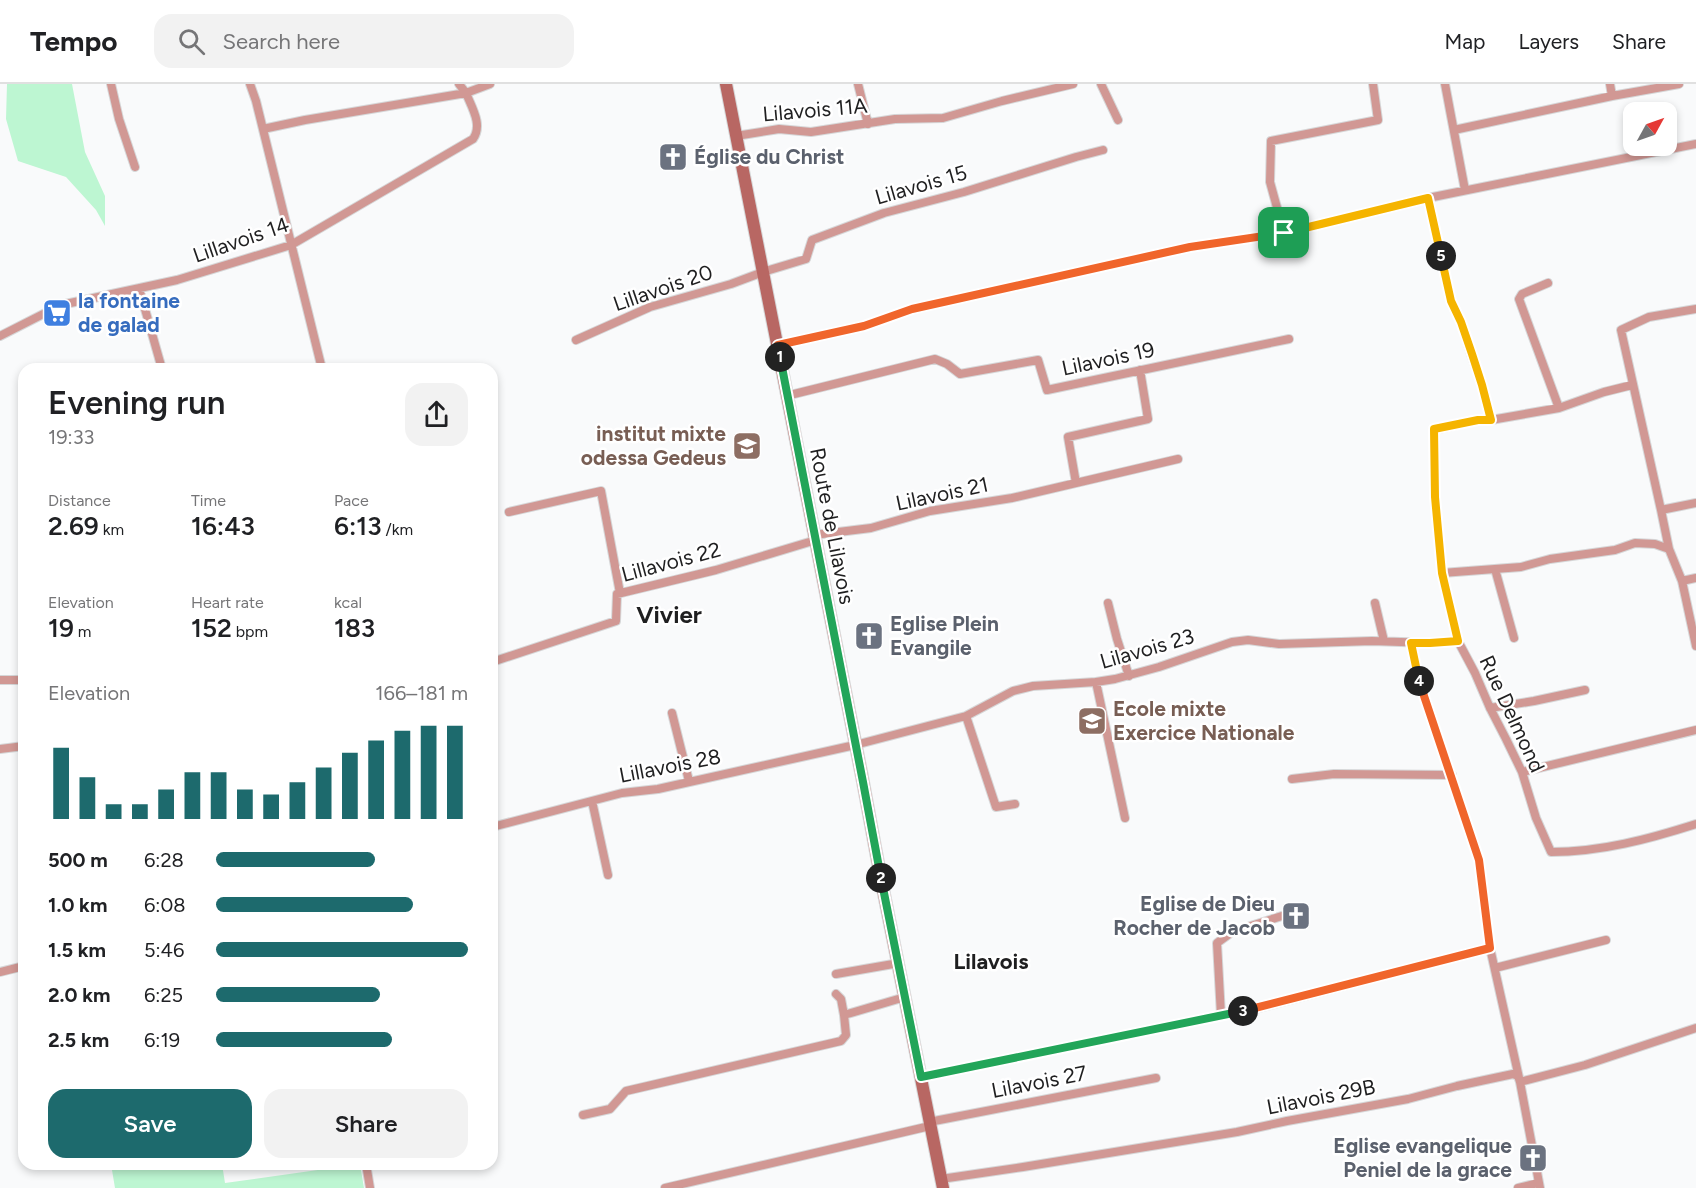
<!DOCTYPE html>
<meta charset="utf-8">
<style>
:root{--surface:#fff;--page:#f2f2f2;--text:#202124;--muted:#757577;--line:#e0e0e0;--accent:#1d6a6d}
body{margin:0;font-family:Figtree,sans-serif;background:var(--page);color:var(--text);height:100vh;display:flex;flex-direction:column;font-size:22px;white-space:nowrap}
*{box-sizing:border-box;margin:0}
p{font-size:20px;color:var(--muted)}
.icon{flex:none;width:33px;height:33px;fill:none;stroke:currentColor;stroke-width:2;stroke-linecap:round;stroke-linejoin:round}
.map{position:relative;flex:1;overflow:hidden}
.drawer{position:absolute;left:18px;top:279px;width:480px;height:807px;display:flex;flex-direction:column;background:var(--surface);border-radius:18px;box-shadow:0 3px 9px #0003}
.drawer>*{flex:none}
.needle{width:39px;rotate:50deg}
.buttons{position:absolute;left:1623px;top:18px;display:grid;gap:12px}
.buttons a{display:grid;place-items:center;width:54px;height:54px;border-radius:12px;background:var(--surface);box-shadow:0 3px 9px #0003;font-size:30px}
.pin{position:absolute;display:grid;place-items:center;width:51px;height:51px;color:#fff;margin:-26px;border-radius:12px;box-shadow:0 3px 9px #0006}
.km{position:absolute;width:30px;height:30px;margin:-15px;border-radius:50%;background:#222;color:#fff;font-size:16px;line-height:30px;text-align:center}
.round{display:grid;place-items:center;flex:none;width:63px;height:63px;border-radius:18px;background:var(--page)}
.overview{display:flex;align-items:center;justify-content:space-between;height:102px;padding:0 30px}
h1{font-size:33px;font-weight:600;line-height:45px}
.stats{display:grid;grid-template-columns:repeat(3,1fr);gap:9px;height:102px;padding:6px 30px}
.stats div{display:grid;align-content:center}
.stats b{font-size:26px;font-weight:600}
.stats small{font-size:16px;font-weight:400}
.stats p{font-size:16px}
.chart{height:168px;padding:12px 30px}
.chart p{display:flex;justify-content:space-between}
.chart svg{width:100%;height:108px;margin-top:6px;stroke:var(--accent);stroke-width:6}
.cta{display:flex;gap:12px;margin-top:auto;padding:12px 30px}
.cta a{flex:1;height:69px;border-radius:18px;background:var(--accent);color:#fff;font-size:24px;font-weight:600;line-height:69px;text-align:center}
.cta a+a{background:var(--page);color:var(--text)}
ul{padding:0 30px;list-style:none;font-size:20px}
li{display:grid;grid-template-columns:96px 72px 1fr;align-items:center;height:45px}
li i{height:15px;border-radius:8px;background:var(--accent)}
header{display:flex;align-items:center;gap:36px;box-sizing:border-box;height:84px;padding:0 30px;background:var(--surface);border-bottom:2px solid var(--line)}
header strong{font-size:28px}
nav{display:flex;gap:33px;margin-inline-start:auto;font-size:21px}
.search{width:420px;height:54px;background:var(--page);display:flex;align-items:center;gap:15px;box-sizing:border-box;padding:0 21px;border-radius:18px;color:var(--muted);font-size:22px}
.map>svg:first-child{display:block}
</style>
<header>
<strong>Tempo</strong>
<div class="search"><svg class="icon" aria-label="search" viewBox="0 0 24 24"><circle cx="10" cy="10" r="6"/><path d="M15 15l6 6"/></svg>Search here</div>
<nav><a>Map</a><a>Layers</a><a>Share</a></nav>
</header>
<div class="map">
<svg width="1696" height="1104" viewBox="0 0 1696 1104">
<rect width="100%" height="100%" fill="#f9fafb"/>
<!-- green -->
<path fill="#bdf6d2" d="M7,0h65l13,68 20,44v30l-9,-16 -30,-33 -48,-16 -12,-42z
M111,1080h111l3,19 135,-19 4,24h-249z"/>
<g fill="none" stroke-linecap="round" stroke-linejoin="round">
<!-- minor casing -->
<g stroke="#d6d7d8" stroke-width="10">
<path id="minor" d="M111,0l8,35 16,48
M250,0l6,17 66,268
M858,0l10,40
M1101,0l17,36
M1445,0l20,106
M1610,0l2,12
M263,45l42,-9 161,-27 -7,-9
M1454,46l158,-34 67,-12
M736,52l43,-7 32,3 84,-13 48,-1 59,-17 71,-17
M1428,114l23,103 10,21 10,32 11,31 9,35
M1284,149l-14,-51 1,-41 107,-21 -5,-36
M1548,199l-26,11 -3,5 40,109
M139,204l23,81
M1696,225l-47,8 -28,13 40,180 8,39 13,32 14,65
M0,252l61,-31 116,-25 114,-35 182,-106c10,-14 -1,-31 -7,-46l24,-9
M576,256l74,-33 81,-23 32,-12 43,-13 6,-19 72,-27 80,-21 112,-35 27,-7
M778,261l86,-19 48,-17 278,-62 94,-14 144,-35 268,-54
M1632,301l-28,7 -45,16 -68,12h-13l-44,10 1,67 7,76 16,68 17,32 15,35 16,31 16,33 14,46 15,34c50,0 98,-13 145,-28
M786,312l149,-37 12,5 13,10 78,-14 9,30 242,-51
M1076,399l102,-24
M1661,426l35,-7
M509,428l92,-21 19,102
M814,451l57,-7 59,-17 82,-13 64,-15 -8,-46 80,-18 -8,-49
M1495,485l19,69
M1442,489l79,-6 29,-8 65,-9 20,-7 20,1 14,5
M1682,497l14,-3
M1108,519l9,36 12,37
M1375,519l9,38
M1411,559l6,30 62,187 11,88 30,134 20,106
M492,578l124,-41 1,-27 99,-24 100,-30
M0,596h24
M1096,598l29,136
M1490,624l44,-7 51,-11
M672,629l17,68
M966,632l30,91 19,-3
M0,665l24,-3
M1522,688l174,-42
M1292,695l42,-5 118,1
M592,717l16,74
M492,743l130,-34 36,-4 197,-44 111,-29 47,-25 20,-5 63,-4 19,-3 44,-12 73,-25 16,-2 31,4 93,-3 58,2 28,-2
M1495,884l111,-28
M0,888l24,-6
M836,890l63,-11
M836,910l5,5 3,16
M1221,931l-4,-72 15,-11 53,-17 5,-3
M921,993l338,-69 231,-60
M583,1031l27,-6 16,-18 215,-50 5,-6 -2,-20 61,-18
M929,1038l227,-44
M366,1080l4,24
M941,1095l82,-12 214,-35 50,-11 121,-22 49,-13 56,-12 5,2 2,6 65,-17 111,-37
M665,1104l265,-62
M1518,1104l20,-5"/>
</g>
<!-- secondary casing -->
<g stroke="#d6d7d8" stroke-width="14">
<path id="secondary" d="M726,0l137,698 18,97 62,309"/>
</g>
<!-- minor -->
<use href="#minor" stroke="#d19894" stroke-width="8"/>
<!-- secondary -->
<use href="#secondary" stroke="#b86763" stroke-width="12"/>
</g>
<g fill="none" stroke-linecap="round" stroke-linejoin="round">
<!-- split-1 casing -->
<g stroke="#fff" stroke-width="12">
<path id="split-1" d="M780,273l-2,-12 86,-19 48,-17 278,-62 94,-14"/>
</g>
<!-- split-2 casing -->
<g stroke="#fff" stroke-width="12">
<path id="split-2" d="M780,273l83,425 18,96"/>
</g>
<!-- split-3 casing -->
<g stroke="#fff" stroke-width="12">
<path id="split-3" d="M881,794l40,199 322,-66"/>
</g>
<!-- split-4 casing -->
<g stroke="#fff" stroke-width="12">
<path id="split-4" d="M1243,927l247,-63 -11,-88 -60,-179"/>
</g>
<!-- split-5 casing -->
<g stroke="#fff" stroke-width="12">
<path id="split-5" d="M1419,597l-8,-38h19l28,-2 -16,-68 -7,-76 -1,-68 44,-9h13l-9,-35 -10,-31 -11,-32 -10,-21 -10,-45"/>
</g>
<!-- split-6 casing -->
<g stroke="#fff" stroke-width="12">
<path id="split-6" d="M1284,149l144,-35 13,58"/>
</g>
<!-- split-1 -->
<use href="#split-1" stroke="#f0652b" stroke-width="8"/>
<!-- split-2 -->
<use href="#split-2" stroke="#22a559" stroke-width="8"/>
<!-- split-3 -->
<use href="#split-3" stroke="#22a559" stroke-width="8"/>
<!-- split-4 -->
<use href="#split-4" stroke="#f0652b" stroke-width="8"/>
<!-- split-5 -->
<use href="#split-5" stroke="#f5b400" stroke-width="8"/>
<!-- split-6 -->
<use href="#split-6" stroke="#f5b400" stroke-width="8"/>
</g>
<!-- icons -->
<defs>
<g id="church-square" transform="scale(1.5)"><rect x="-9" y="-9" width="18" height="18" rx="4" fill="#6b7280" stroke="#fff"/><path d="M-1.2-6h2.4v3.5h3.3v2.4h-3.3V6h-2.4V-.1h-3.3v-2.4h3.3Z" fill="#fff"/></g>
<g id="supermarket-square" transform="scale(1.5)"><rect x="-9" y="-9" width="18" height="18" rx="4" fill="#3f7fe0" stroke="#fff"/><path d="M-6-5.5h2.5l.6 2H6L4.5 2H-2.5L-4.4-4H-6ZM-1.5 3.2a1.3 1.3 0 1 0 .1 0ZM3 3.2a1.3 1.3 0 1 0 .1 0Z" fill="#fff"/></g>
<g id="school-square" transform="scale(1.5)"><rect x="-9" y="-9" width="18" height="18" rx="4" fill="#8d6e63" stroke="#fff"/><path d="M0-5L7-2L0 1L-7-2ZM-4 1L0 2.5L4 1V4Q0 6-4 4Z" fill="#fff"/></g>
</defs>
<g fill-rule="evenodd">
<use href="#church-square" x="673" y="73"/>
<use href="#supermarket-square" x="57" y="229"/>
<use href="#school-square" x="747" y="362"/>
<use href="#church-square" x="869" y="552"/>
<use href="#school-square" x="1092" y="637"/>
<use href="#church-square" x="1296" y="832"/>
<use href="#church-square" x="1533" y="1074"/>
</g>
<g text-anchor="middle" stroke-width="5" stroke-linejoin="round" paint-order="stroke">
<!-- street labels -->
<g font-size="21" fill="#1f1f20" stroke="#fff">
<text transform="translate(815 26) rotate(-5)" y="7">Lilavois 11A</text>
<text transform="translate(921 101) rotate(-16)" y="7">Lilavois 15</text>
<text transform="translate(241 156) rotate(-19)" y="7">Lillavois 14</text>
<text transform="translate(663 204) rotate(-19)" y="7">Lillavois 20</text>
<text transform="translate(1108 275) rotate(-12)" y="7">Lilavois 19</text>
<text transform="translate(942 410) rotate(-12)" y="7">Lilavois 21</text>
<text transform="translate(832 442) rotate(79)" y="7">Route de Lilavois</text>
<text transform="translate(671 478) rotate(-15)" y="7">Lillavois 22</text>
<text transform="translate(1147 565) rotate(-16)" y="7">Lilavois 23</text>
<text transform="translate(1512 630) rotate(65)" y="7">Rue Delmond</text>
<text transform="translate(670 682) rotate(-11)" y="7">Lillavois 28</text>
<text transform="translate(1039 998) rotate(-11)" y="7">Lilavois 27</text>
<text transform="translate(1321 1013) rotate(-11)" y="7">Lilavois 29B</text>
</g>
<!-- worship labels -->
<g font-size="21" font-weight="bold" fill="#5b616d" stroke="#fff" text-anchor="start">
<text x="694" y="80">Église du Christ</text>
<text x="890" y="547">Eglise Plein<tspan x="890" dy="24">Evangile</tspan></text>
<text x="1275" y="827" text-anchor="end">Eglise de Dieu<tspan x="1275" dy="24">Rocher de Jacob</tspan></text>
<text x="1512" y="1069" text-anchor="end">Eglise evangelique<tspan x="1512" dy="24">Peniel de la grace</tspan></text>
</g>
<!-- shop labels -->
<g font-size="21" font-weight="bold" fill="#366cbe" stroke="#fff" text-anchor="start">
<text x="78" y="224">la fontaine<tspan x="78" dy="24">de galad</tspan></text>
</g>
<!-- education labels -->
<g font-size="21" font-weight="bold" fill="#785e54" stroke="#fff" text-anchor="end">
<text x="726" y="357">institut mixte<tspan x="726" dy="24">odessa Gedeus</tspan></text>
<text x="1113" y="632" text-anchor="start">Ecole mixte<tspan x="1113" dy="24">Exercice Nationale</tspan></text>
</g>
<!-- neighbourhood labels -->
<g font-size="22" font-weight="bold" fill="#1f1f20" stroke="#fff">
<text x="991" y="885">Lilavois</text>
</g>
<!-- quarter labels -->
<g font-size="24" font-weight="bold" fill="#1f1f20" stroke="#fff">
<text x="669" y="539">Vivier</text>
</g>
</g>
</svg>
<div class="buttons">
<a><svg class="needle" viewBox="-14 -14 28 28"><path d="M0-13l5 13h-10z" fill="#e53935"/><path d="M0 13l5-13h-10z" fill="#757577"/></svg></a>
</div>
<div class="pin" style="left:1284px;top:149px;background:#1e9e55"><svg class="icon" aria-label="arrive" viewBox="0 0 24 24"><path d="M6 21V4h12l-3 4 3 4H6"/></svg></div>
<b class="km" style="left:780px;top:273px">1</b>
<b class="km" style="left:881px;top:794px">2</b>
<b class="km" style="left:1243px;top:927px">3</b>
<b class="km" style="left:1419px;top:597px">4</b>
<b class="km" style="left:1441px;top:172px">5</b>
<section class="drawer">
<div class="overview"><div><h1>Evening run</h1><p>19:33</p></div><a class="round"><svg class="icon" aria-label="share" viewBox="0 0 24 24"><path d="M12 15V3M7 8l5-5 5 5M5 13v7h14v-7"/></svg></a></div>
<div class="stats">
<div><p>Distance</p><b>2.69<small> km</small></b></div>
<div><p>Time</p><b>16:43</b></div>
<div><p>Pace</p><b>6:13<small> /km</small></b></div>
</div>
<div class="stats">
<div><p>Elevation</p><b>19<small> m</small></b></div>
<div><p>Heart rate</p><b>152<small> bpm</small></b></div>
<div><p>kcal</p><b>183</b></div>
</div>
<div class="chart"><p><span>Elevation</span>166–181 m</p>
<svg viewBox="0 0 160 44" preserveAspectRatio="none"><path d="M5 44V15M15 44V27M25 44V38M35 44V38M45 44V32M55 44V25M65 44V25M75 44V32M85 44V34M95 44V29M105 44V23M115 44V17M125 44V12M135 44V8M145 44V6M155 44V6"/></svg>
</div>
<ul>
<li><b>500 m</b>6:28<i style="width:63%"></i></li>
<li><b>1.0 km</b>6:08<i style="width:78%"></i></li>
<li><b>1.5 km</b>5:46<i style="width:100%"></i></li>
<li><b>2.0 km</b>6:25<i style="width:65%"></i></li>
<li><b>2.5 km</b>6:19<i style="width:70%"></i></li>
</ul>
<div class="cta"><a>Save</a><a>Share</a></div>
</section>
</div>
